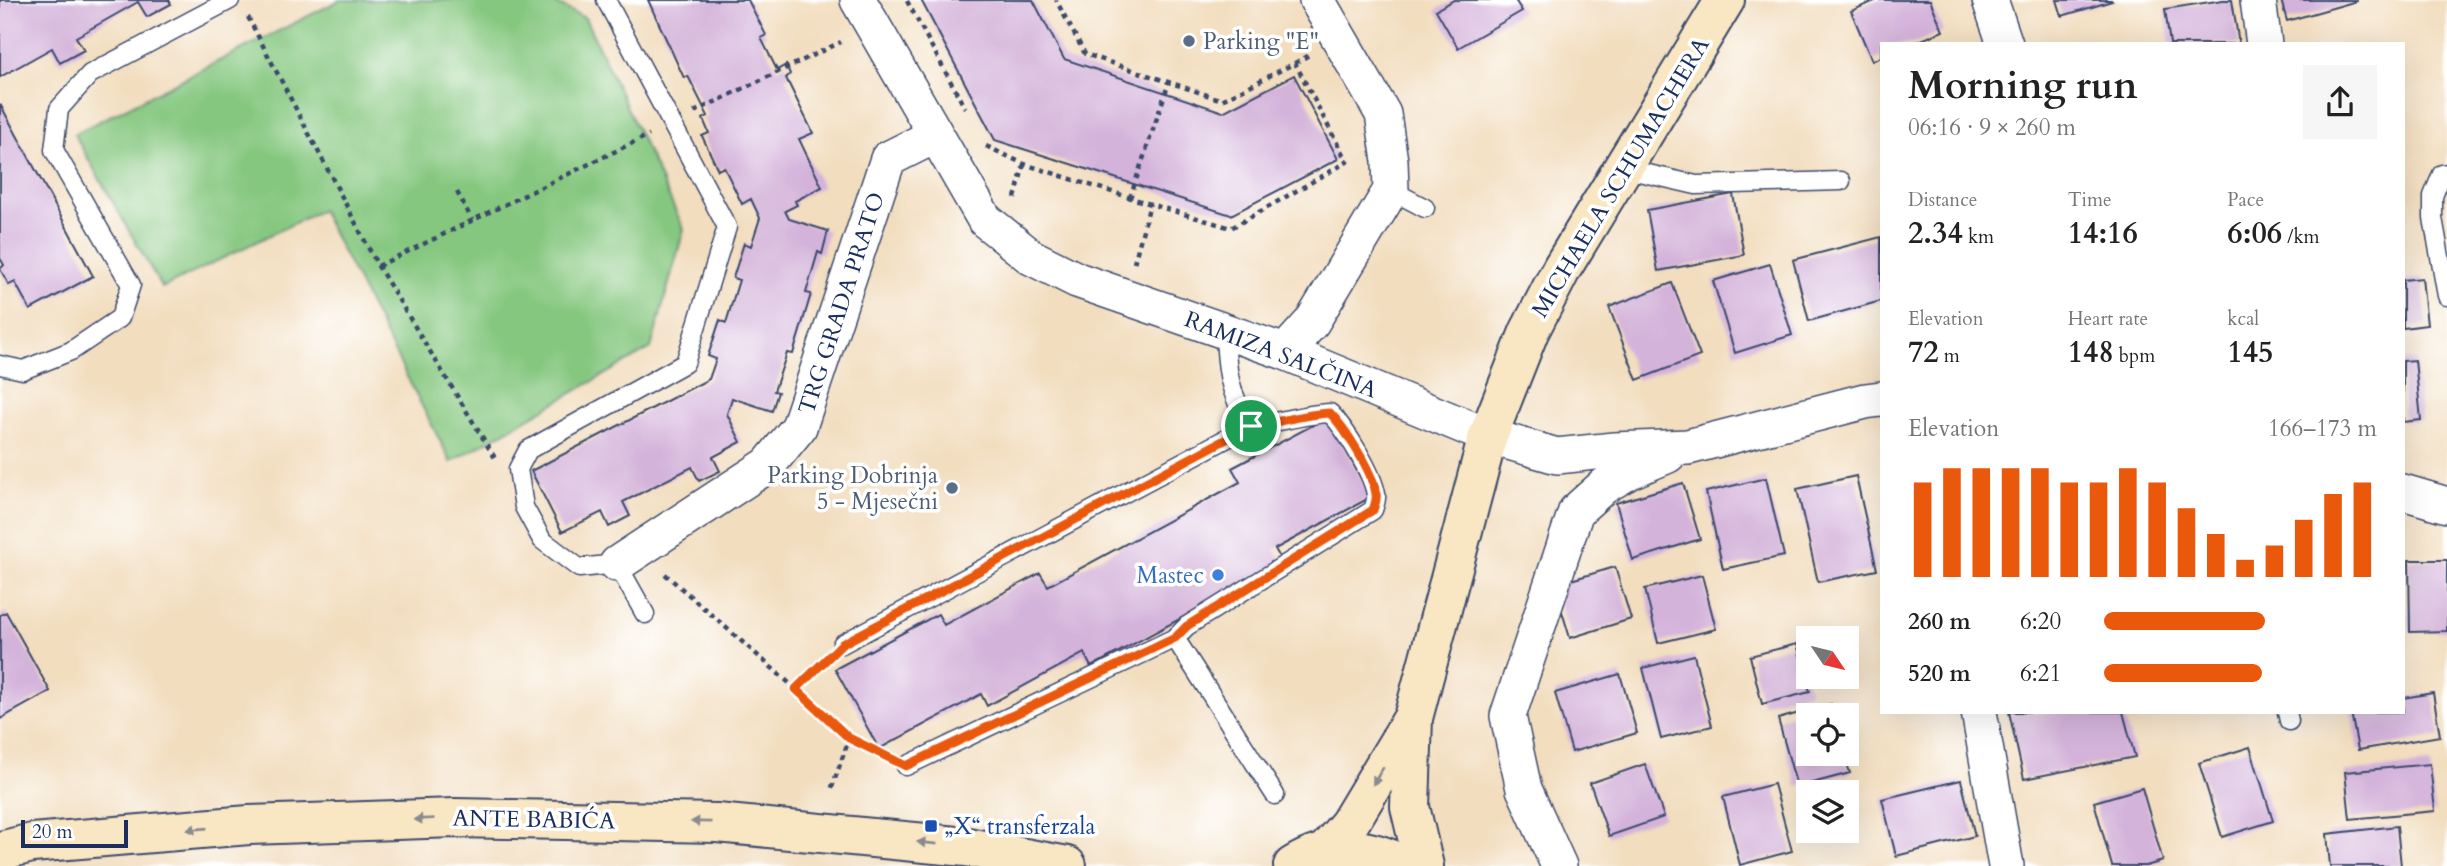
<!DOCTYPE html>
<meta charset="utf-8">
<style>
:root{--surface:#fff;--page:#f6f6f6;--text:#222;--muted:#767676;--accent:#ea580c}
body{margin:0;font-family:Cardo,serif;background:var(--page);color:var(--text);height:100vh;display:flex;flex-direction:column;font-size:26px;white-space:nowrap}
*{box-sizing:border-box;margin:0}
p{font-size:23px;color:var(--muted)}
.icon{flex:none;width:38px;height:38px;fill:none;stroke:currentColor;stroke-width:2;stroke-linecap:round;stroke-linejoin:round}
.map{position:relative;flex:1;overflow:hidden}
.drawer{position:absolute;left:1880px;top:42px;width:525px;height:672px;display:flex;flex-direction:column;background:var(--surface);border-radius:0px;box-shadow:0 7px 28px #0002}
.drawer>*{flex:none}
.needle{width:46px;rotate:125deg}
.buttons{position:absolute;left:1796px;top:626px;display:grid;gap:14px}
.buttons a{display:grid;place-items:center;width:63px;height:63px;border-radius:0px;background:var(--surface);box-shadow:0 7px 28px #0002;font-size:35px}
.scale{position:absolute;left:21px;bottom:18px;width:107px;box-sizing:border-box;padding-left:7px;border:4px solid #1b2f5e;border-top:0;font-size:19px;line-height:24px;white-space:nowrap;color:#1b2f5e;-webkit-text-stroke:5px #fff;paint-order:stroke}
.pin{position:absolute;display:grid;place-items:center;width:60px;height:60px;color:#fff;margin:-30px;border:4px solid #fff;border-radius:50%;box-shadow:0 2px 7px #0007}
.round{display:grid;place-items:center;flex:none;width:74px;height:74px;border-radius:0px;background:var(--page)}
.head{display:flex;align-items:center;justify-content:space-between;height:119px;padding:0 28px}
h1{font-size:38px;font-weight:700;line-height:52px}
.figures{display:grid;grid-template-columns:repeat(3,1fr);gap:10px;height:119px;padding:7px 28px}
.figures div{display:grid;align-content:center}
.figures b{font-size:30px;font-weight:700}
.figures small{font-size:19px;font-weight:400}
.figures p{font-size:19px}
.chart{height:196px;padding:14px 28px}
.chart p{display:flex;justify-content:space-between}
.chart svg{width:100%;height:126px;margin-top:7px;stroke:var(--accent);stroke-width:6}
ul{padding:0 28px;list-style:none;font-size:23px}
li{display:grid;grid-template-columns:112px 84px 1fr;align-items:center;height:52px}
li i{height:18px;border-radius:9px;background:var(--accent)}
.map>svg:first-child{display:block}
</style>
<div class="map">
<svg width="2447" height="866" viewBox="0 0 2447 866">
<rect width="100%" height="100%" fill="#fff"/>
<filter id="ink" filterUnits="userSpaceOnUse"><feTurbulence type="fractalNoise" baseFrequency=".0143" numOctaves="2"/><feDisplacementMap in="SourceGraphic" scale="14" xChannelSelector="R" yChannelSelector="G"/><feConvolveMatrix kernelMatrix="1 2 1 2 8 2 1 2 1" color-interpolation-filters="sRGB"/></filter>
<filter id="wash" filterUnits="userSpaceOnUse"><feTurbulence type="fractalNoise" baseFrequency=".00686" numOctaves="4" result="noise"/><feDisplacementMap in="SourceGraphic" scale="28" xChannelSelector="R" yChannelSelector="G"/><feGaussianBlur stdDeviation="1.57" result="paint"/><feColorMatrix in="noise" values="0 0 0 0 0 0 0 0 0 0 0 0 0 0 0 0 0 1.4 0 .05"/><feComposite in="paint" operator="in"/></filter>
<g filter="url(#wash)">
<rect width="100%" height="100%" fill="#f2ddbe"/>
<!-- green -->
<path fill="#85c77f" stroke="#507b6e" stroke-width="2" d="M340,0h209l36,18 99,211 -33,119 -200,114 -130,-252 -159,78 -88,-154z"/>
<g id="blocks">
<!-- building -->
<path fill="#d4b3da" d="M0,0h169l2,4 -24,13 -9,-15 -62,35 8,13 -24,13 -8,-15 -52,29z
M648,0h100l18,35 -5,3 16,32 9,-5 4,9 -4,4 27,55 -14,6 23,48 -27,14 2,4 -12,6 4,8 39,12 -6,23 -4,-2 -12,41 5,1 -18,60 -6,-1 -13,38 4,1 -6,19 -40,-13 -5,16 14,28 -28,15 7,14 -21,10 -7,-14 -69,35 7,14 -21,11 -7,-15 -40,20 -31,-61 178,-92 7,-20 -8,-3 12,-36 6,3 13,-43 -6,-2 11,-35 7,3 9,-28 -9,-19 -9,5 -18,-37 -6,3 -16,-34 7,-3 -6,-14 5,-3 -20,-40 -4,2z
M921,0h112l31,59 159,53 71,-37 44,84 -107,56 -236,-75z
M1454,0h61l7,11 -64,37 -22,-38z
M1877,0h53l13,31 -31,13h-31v13l-9,4 -21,-50z
M2057,0h54l1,1 -50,15z
M2223,0h9l7,44h-69l-5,-35z
M2281,0h76v1l-70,20z
M0,104l93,172 -63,34 -15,-28 -6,3 -9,-16 4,-4 -4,-7z
M1733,194l11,61 -86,16 -11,-61z
M1881,237v64l-72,20 -16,-61z
M1770,264l22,71 -57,18 -22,-72z
M2422,278l5,47 -24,3v-48z
M1672,283l28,73 -63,24 -28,-73z
M2415,360l6,60 -18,2v-61z
M1328,417l43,80 -96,52 8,14 -192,104 -7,-14 -97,53 -6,-12 -102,55 -44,-80 103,-55 6,11 96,-52 8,13 192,-104 -8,-14z
M1856,476l21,94 -59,12 -21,-93z
M1766,478l18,78 -61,13 -17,-77z
M1683,483l17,56 -67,21 -17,-57z
M2409,560h38v71l-37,1z
M1615,567l16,52 -61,19 -16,-53z
M1702,575l14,54 -58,14 -13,-54z
M6,612l44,79 -50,28v-104z
M1797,644l13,48 -48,12 -12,-48z
M1694,655l18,71 -51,13 -18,-71z
M1620,674l17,59 -65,19 -17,-59z
M2433,693l7,43 -82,14 -7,-38h52v-14z
M1831,704l3,12h-26v38h36l6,19 -53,14 -19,-68z
M2009,712h114l12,45 -111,22z
M2250,747l23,74 -51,16 -23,-74z
M1645,764l19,53 -55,19 -19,-53z
M2430,764l5,47 -85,8 -5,-47z
M1961,780l14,56 -79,20 -14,-57z
M1774,784l18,67 -52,14 -17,-68z
M2142,788l21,73 -17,5h-34l-18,-64z
M2397,826l4,40h-71l-3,-32z"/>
</g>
</g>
<g filter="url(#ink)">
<use href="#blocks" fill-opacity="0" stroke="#3b496c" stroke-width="2"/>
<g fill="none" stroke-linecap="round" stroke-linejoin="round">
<!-- service casing -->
<g stroke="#3b496c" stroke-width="21">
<path id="service" d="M606,0l121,227 -42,136 -157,87 -10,19 6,38 18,33 37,28 38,-4 28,50
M1622,168l74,17 145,-4
M2447,173l-5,1 -9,22v22l14,78
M1391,190l34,18
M1225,331c1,37 4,63 25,95 28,-3 53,-12 80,-13 15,15 42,59 46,81 1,5 -1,10 -3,16l-186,116 -12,12 100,157
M0,365l23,5 48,-19 49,-33 11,-33 -77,-135 5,-41 31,-35 140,-74
M842,644l408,-218
M2287,712l2,9
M906,766l269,-128"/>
</g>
<!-- minor casing -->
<g stroke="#3b496c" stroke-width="38">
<path id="minor" d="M1990,0l15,44
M2258,0l6,44
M936,135l49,85 46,37 46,23 208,72 203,84 69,20 57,-6 74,-3 177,-46 16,-2
M1285,352l27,-30 79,-132 -1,-29 -7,-47 -66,-114
M2403,492l44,13
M617,564l151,-99 31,-38 89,-268 48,-24 -78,-135
M1979,712l27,154
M1559,866l-35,-77 -16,-73 68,-205 28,-25 26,-15 38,-16"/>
</g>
<!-- secondary casing -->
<g stroke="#3b496c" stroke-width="42">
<path id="secondary" d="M0,851l32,-8 217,-18 206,-7 262,5 250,24 100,19
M1326,851l23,-27 62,-103
M1293,866c38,-24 74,-20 113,0
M1424,866l-14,-59 3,-89 75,-282 41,-104 33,-64 163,-268"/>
</g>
<!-- path -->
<path stroke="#3b496c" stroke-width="4.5" stroke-dasharray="5 5" stroke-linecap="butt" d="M907,1l58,107
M248,17l130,249 117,192
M1295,63l14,-8
M694,112l147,-70
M986,146l38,18 126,40 81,24 116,-66 -52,-99 -73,37 -137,-46 -29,-54
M457,192l15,28
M1015,198l9,-34
M1130,198l39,-116
M1134,263l16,-59
M378,266l271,-131
M665,574l131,115
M825,661l-29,28 53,50 -18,51
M849,739l34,16"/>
<!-- service -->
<use href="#service" stroke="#fff" stroke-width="18"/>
<!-- minor -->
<use href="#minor" stroke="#fff" stroke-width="35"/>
<!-- secondary -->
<use href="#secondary" stroke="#f9e7c3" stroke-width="38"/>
</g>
<!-- one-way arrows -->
<defs><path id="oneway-solid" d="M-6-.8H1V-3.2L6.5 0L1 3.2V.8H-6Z" transform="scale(1.75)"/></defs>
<g fill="#8a8b90">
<use href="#oneway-solid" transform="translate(1378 776) rotate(121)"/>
<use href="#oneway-solid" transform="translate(424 819) rotate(178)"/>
<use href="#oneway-solid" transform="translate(701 822) rotate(-179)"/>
<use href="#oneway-solid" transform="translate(197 829) rotate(175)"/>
<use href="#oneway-solid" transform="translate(927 843) rotate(-174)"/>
</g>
</g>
<g fill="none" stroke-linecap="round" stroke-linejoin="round" filter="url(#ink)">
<!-- route casing -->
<g stroke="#fff" stroke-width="14">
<path id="route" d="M1330,413c15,15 43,59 46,81 1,5 -1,11 -3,16l-186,116 -12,12 -269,128 -57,-28 -53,-49 46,-45 409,-218c27,-3 52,-12 79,-13z"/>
</g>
<!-- route -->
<use href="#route" stroke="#ea580c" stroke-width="9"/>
</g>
<!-- markers -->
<g fill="#5c6f8a" stroke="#fff" stroke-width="2.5">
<circle cx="1189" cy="41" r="7"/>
<circle cx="952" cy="488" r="7"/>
</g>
<circle fill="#3f7fe0" stroke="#fff" stroke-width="2.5" cx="1218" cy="575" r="7"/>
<rect fill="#1a4fb4" stroke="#fff" stroke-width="2.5" x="924" y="819" width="14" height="14" rx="3.5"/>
<g text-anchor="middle" stroke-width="7" stroke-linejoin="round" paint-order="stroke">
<!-- service labels -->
<g font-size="23" fill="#4e5e75" stroke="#fff" text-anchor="start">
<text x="1203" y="49">Parking "E"</text>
<text x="938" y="483" text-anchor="end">Parking Dobrinja<tspan x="938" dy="26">5 - Mjesečni</tspan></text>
</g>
<!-- street labels -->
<g font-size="23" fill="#1b2f5e" stroke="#fff">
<text transform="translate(1620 177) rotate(-59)" y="8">MICHAELA SCHUMACHERA</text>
<text transform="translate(841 303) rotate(-72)" y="8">TRG GRADA PRATO</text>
<text transform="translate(1281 354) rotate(21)" y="8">RAMIZA SALČINA</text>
<text transform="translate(534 819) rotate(1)" y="8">ANTE BABIĆA</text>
</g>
<!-- shop labels -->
<g font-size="23" fill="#366cbe" stroke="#fff" text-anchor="end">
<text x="1204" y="583">Mastec</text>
</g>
<!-- transit labels -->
<g font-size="23" fill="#164399" stroke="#fff" text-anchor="start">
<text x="945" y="834">„X“ transferzala</text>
</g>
</g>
</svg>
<div class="buttons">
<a><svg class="needle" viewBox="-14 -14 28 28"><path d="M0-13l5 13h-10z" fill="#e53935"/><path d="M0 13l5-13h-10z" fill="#767676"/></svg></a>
<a><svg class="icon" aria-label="locate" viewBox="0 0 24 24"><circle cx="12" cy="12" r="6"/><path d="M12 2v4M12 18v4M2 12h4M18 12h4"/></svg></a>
<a><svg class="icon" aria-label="layers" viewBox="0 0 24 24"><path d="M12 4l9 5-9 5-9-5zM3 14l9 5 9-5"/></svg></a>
</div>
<div class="scale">20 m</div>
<div class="pin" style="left:1251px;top:426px;background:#1e9e55"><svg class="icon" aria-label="arrive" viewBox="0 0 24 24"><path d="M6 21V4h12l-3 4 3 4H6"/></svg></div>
<section class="drawer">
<div class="head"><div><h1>Morning run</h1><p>06:16 · 9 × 260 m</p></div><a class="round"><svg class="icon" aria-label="share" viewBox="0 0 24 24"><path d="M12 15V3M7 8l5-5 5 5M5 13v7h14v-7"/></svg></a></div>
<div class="figures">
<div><p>Distance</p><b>2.34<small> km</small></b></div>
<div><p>Time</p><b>14:16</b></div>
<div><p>Pace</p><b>6:06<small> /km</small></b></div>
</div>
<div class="figures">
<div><p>Elevation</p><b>72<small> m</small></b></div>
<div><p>Heart rate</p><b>148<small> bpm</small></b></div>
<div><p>kcal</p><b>145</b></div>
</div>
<div class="chart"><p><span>Elevation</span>166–173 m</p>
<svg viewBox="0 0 160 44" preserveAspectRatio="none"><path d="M5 44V11M15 44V6M25 44V6M35 44V6M45 44V6M55 44V11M65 44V11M75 44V6M85 44V11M95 44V20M105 44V29M115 44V38M125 44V33M135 44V24M145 44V15M155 44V11"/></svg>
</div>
<ul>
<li><b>260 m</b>6:20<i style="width:59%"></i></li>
<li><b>520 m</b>6:21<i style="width:58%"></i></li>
</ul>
</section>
</div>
